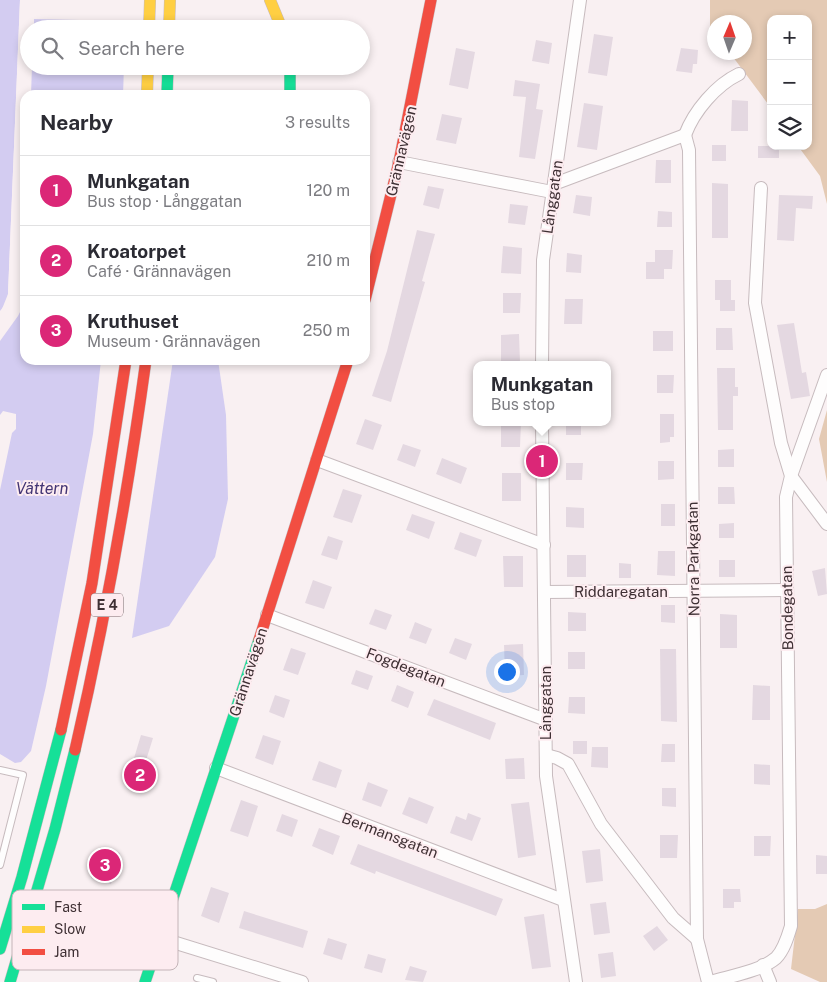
<!DOCTYPE html>
<meta charset="utf-8">
<style>
:root{--surface:#fff;--page:#f7f7f7;--text:#2b2b33;--muted:#7c7c81;--line:#e1e1e2;--accent:#db2777}
body{margin:0;font-family:"Public Sans",sans-serif;background:var(--page);color:var(--text)}
.controls{position:absolute;right:15px;top:15px;display:grid;overflow:hidden;border-radius:10px;box-shadow:0 2px 8px #0003}
.controls button{width:45px;height:45px;display:grid;place-items:center;padding:0;border:0;border-bottom:1px solid var(--line);background:var(--surface);color:var(--text);font:25px sans-serif}
.compass{position:absolute;left:707px;top:15px;width:45px;height:45px;border-radius:50%;background:var(--surface);box-shadow:0 2px 8px #0003;rotate:2deg}
.you{position:absolute;left:506px;top:671px;width:18px;height:18px;margin:-12px;border:4px solid #fff;border-radius:50%;background:#1a73e8;box-shadow:0 0 0 8px #1a73e833}
.badge{display:grid;place-items:center;width:32px;height:32px;border-radius:50%;background:var(--accent);color:#fff;font-size:16px;font-weight:700}
.pin{position:absolute;translate:-50% -50%;border:2px solid #fff;box-shadow:0 1px 5px #0006}
.popup{position:absolute;left:473px;top:361px;width:138px;height:65px;box-sizing:border-box;display:grid;place-content:center;border-radius:10px;background:var(--surface);filter:drop-shadow(0 1px 4px #0005);font-size:16px;white-space:nowrap;color:var(--muted)}
.popup b{font-size:19px;color:var(--text)}
.popup::after{content:'';position:absolute;left:50%;top:100%;margin-left:-10px;border:10px solid transparent;border-top-color:var(--surface)}
.list{margin:0;padding:0;list-style:none}
h2{display:flex;justify-content:space-between;align-items:center;height:65px;margin:0;padding:0 20px;font-size:21px}
h2 small{font-size:16px;font-weight:400;color:var(--muted)}
.list li{display:grid;grid-template-columns:32px 1fr auto;gap:15px;align-items:center;box-sizing:border-box;height:70px;padding:0 20px;border-top:1px solid var(--line)}
.list b{display:block;font-size:19px;white-space:nowrap}
.list p{margin:0;font-size:16px;white-space:nowrap;color:var(--muted)}
.list em{font-size:16px;font-style:normal;color:var(--muted)}
.icon{flex:none;width:28px;height:28px;fill:none;stroke:currentColor;stroke-width:2;stroke-linecap:round;stroke-linejoin:round}
.map{position:relative;flex:none;width:827px;height:982px;overflow:hidden}
.search{position:absolute;background:var(--surface);box-shadow:0 2px 8px #0003;left:20px;top:20px;width:350px;height:55px;display:flex;align-items:center;gap:12px;box-sizing:border-box;padding:0 18px;border-radius:28px;color:var(--muted);font-size:19px}
.panel{position:absolute;background:var(--surface);box-shadow:0 2px 8px #0003;left:20px;top:90px;width:350px;height:275px;border-radius:15px}
.map>svg:first-child{display:block}
.forest{fill:#e4cab4}
.water{fill:#d3ccf1}
.pier{fill:#f9f0f2}
.building{fill:#e4d8e1}
.lines{fill:none;stroke-linecap:round;stroke-linejoin:round}
.lane-casing{stroke:#c7bbbe;stroke-width:8}
.street-casing{stroke:#c7bbbe;stroke-width:14}
.fast-casing{stroke:#c7bbbe;stroke-width:12}
.slow-casing{stroke:#c7bbbe;stroke-width:12}
.jam-casing{stroke:#c7bbbe;stroke-width:12}
.lane{stroke:#fefdfd;stroke-width:6}
.street{stroke:#fefdfd;stroke-width:12}
.fast{stroke:#16e098;stroke-width:11}
.slow{stroke:#ffcf43;stroke-width:11}
.jam{stroke:#f24e42;stroke-width:11}
.labels{text-anchor:middle;dominant-baseline:central;stroke-width:4;stroke-linejoin:round;paint-order:stroke}
.shield{fill:#fdecf0;stroke:#78686c;stroke-width:1}
.shield-label{font-size:14px;font-weight:bold;fill:#3f3034}
.street-label{font-size:15px;fill:#3f3034;stroke:#fdecf0}
.water-label{font-size:16px;font-style:italic;fill:#433574;stroke:#fdecf0}
.key{fill:#fdecf0;stroke:#c4b4b8;stroke-width:1}
.key-label{font-size:14px;fill:#3f3034}
</style>
<div class="map">
<svg width="827" height="982" viewBox="0 0 827 982">
<rect width="100%" height="100%" fill="#f9f0f2"/>
<!-- forest -->
<g class="forest">
<polygon points="710,0 827,0 827,204 820,176 798,146 808,146 808,19 771,19 771,108 730,53 744,52 744,22 714,22 714,31 710,26"/>
<polygon points="827,410 827,482 819,439"/>
<polygon points="827,904 827,982 820,982 791,969 798,909 815,909"/>
</g>
<!-- water -->
<g class="water">
<polygon points="0,0 20,0 8,294 7,302 0,311"/>
<polygon points="34,19 126,21 126,29 34,29"/>
<polygon points="32,66 124,66 123,95 31,95"/>
<polygon points="25,302 25,360 101,360 93,434 46,686 31,751 21,762 15,763 0,754 0,490 12,433 16,429 16,414 3,411 0,415 0,341 18,316"/>
<polygon points="173,360 218,360 226,415 228,499 215,557 169,626 132,638"/>
</g>
<!-- pier -->
<polygon class="pier" points="20,0 22,0 11,294 9,303 0,314 8,294"/>
<!-- building -->
<g class="building">
<polygon points="594,34 613,37 607,76 588,73"/>
<polygon points="536,40 552,43 549,64 532,61"/>
<polygon points="456,48 475,52 468,89 449,85"/>
<polygon points="681,48 698,50 697,64 693,64 692,73 676,71"/>
<polygon points="515,80 540,84 536,109 543,110 535,159 519,157 526,97 513,96"/>
<polygon points="732,100 748,101 748,131 731,131"/>
<polygon points="584,103 603,106 597,150 577,147"/>
<polygon points="442,114 462,118 456,144 436,140"/>
<rect x="712" y="145" width="14" height="16"/>
<rect x="758" y="146" width="21" height="12"/>
<polygon points="656,160 671,160 671,183 655,183"/>
<polygon points="712,183 728,184 728,238 712,238"/>
<polygon points="428,186 444,189 439,209 423,205"/>
<polygon points="576,195 592,197 590,216 573,213"/>
<polygon points="779,195 813,196 812,209 796,208 794,241 777,240"/>
<polygon points="510,204 528,206 525,225 508,223"/>
<polygon points="658,211 672,212 672,227 657,227"/>
<polygon points="417,230 435,234 422,281 425,282 391,402 372,396 387,351"/>
<polygon points="503,246 522,248 521,274 501,273"/>
<polygon points="655,250 673,250 672,269 664,269 664,279 646,279 646,262 655,262"/>
<polygon points="567,253 582,255 581,273 566,272"/>
<polygon points="715,280 731,280 731,300 735,300 735,311 720,311 720,300 715,300"/>
<polygon points="503,293 521,293 520,313 503,313"/>
<polygon points="565,299 583,299 582,324 564,324"/>
<polygon points="794,323 802,373 806,372 810,396 791,399 777,325"/>
<polygon points="716,328 732,328 733,350 716,350"/>
<rect x="653" y="331" width="20" height="20"/>
<polygon points="519,334 520,362 501,362 501,335"/>
<polygon points="717,368 735,368 735,387 738,387 738,396 733,396 733,430 718,430"/>
<polygon points="657,375 674,375 673,393 657,393"/>
<polygon points="660,414 674,414 674,437 670,437 670,442 660,443"/>
<polygon points="365,419 382,425 373,450 356,444"/>
<polygon points="501,422 521,422 520,447 501,447"/>
<rect x="566" y="422" width="15" height="13"/>
<polygon points="403,444 421,450 415,467 397,460"/>
<polygon points="734,449 734,467 718,467 718,450"/>
<polygon points="442,458 467,468 461,484 436,474"/>
<polygon points="658,461 674,461 674,479 658,480"/>
<polygon points="566,463 583,463 582,480 566,480"/>
<rect x="502" y="473" width="19" height="28"/>
<polygon points="718,487 734,487 735,504 718,504"/>
<polygon points="343,489 362,495 352,523 333,517"/>
<rect x="661" y="504" width="14" height="22"/>
<polygon points="566,507 584,508 584,528 566,527"/>
<polygon points="412,514 435,522 429,539 406,530"/>
<polygon points="734,523 734,538 719,538 719,524"/>
<polygon points="460,532 482,540 476,557 454,549"/>
<polygon points="328,536 343,541 337,560 321,555"/>
<polygon points="658,551 675,551 675,576 657,575"/>
<rect x="567" y="555" width="19" height="22"/>
<polygon points="503,556 523,556 523,587 504,587"/>
<rect x="719" y="560" width="16" height="17"/>
<polygon points="619,563 631,564 631,578 619,578"/>
<polygon points="825,568 827,594 818,596 812,571"/>
<polygon points="313,580 332,587 324,609 305,603"/>
<polygon points="661,605 675,605 675,623 661,622"/>
<polygon points="375,609 392,615 386,630 369,624"/>
<polygon points="568,612 586,613 586,631 568,631"/>
<polygon points="720,614 737,615 737,648 720,648"/>
<polygon points="415,622 432,629 426,644 409,638"/>
<polygon points="455,638 472,644 466,660 449,653"/>
<polygon points="523,644 524,675 505,676 504,645"/>
<polygon points="291,648 306,653 298,675 283,670"/>
<polygon points="660,649 676,649 677,722 661,721"/>
<rect x="568" y="652" width="17" height="17"/>
<polygon points="356,670 373,676 368,690 351,684"/>
<polygon points="397,685 414,692 408,708 391,701"/>
<polygon points="753,685 770,686 770,720 752,720"/>
<polygon points="275,695 290,700 284,718 269,712"/>
<polygon points="569,697 585,697 585,714 568,713"/>
<polygon points="434,699 496,723 490,740 427,715"/>
<polygon points="141,735 153,738 143,770 152,773 148,784 128,778"/>
<polygon points="263,735 281,741 273,765 255,758"/>
<rect x="573" y="741" width="14" height="13"/>
<polygon points="662,744 675,744 675,762 661,762"/>
<polygon points="592,747 608,747 608,768 591,767"/>
<polygon points="524,758 525,779 506,779 505,759"/>
<polygon points="319,761 342,770 336,788 312,780"/>
<polygon points="754,764 770,765 770,785 754,784"/>
<polygon points="368,782 388,790 381,807 362,800"/>
<polygon points="662,788 676,788 676,807 662,806"/>
<polygon points="409,797 434,807 427,824 402,814"/>
<polygon points="241,800 258,806 248,837 230,831"/>
<polygon points="529,802 536,855 518,858 511,804"/>
<polygon points="468,813 481,818 472,841 450,833 456,816 466,820"/>
<polygon points="282,814 298,820 292,837 276,831"/>
<polygon points="319,828 340,836 333,855 312,846"/>
<polygon points="660,835 678,835 677,858 660,858"/>
<polygon points="754,836 771,836 770,856 754,856"/>
<polygon points="358,844 503,899 496,916 376,871 375,874 350,864"/>
<polygon points="100,847 120,853 111,884 91,878"/>
<polygon points="600,849 603,881 586,883 582,851"/>
<polygon points="816,855 827,856 827,874 816,874"/>
<polygon points="211,887 229,893 219,923 201,916"/>
<polygon points="723,889 740,889 741,902 734,902 734,908 723,908"/>
<polygon points="606,902 610,933 594,935 590,904"/>
<polygon points="244,911 308,931 303,948 239,928"/>
<polygon points="544,914 551,967 532,969 524,917"/>
<polygon points="657,926 668,940 654,951 643,936"/>
<polygon points="328,938 347,944 342,960 323,954"/>
<polygon points="613,952 616,976 601,978 598,954"/>
<polygon points="368,954 386,959 382,973 364,968"/>
<polygon points="410,966 427,971 423,982 405,980"/>
</g>
<g class="lines">
<defs>
<g id="lane">
<polyline points="0,770 23,775 0,865"/>
<polyline points="197,978 213,982"/>
</g>
<g id="street">
<polyline points="685,135 689,150 697,939 708,982"/>
<path d="M685,135C694,111 716,85 739,74"/>
<polyline points="399,162 552,192"/>
<polyline points="554,184 685,135"/>
<polyline points="542,365 543,260 580,0"/>
<polyline points="542,422 546,776 576,982"/>
<polyline points="317,460 544,545"/>
<polyline points="791,476 827,375"/>
<polyline points="791,476 827,524"/>
<polyline points="544,592 787,590"/>
<polyline points="267,615 546,720"/>
<polyline points="546,755 557,758 568,764 601,824 673,918 697,939"/>
<polyline points="216,768 563,900"/>
<polyline points="160,938 302,982"/>
<polyline points="763,965 770,982"/>
<path d="M710,982C730,976 759,972 776,958C784,950 788,936 791,926L786,497L791,476L781,443L755,303L761,188"/>
</g>
<g id="fast">
<polyline points="290,66 290,95"/>
<polyline points="167,95 168,66"/>
<polyline points="0,949 22,877 61,730"/>
<polyline points="10,982 55,829 75,750"/>
<polyline points="145,982 259,640"/>
</g>
<g id="slow">
<polyline points="270,0 282,29"/>
<polyline points="149,29 150,0"/>
<polyline points="169,29 170,0"/>
<polyline points="147,95 148,66"/>
</g>
<g id="jam">
<polyline points="365,300 399,162 431,0"/>
<polyline points="259,640 348,360"/>
<polyline points="61,730 92,583 126,360"/>
<path d="M75,750C105,621 128,491 146,360"/>
</g>
</defs>
<!-- lane casing -->
<use href="#lane" class="lane-casing"/>
<!-- street casing -->
<use href="#street" class="street-casing"/>
<!-- fast casing -->
<use href="#fast" class="fast-casing"/>
<!-- slow casing -->
<use href="#slow" class="slow-casing"/>
<!-- jam casing -->
<use href="#jam" class="jam-casing"/>
<!-- lane -->
<use href="#lane" class="lane"/>
<!-- street -->
<use href="#street" class="street"/>
<!-- fast -->
<use href="#fast" class="fast"/>
<!-- slow -->
<use href="#slow" class="slow"/>
<!-- jam -->
<use href="#jam" class="jam"/>
</g>
<g class="labels">
<!-- shield labels -->
<rect class="shield" x="91" y="593.5" width="32" height="23" rx="4"/>
<g class="shield-label">
<text x="107" y="605">E 4</text>
</g>
<!-- street labels -->
<g class="street-label">
<text transform="translate(401 151) rotate(-77)">Grännavägen</text>
<text transform="translate(552 197) rotate(-82)">Långgatan</text>
<text transform="translate(693 559) rotate(-91)">Norra Parkgatan</text>
<text x="621" y="591">Riddaregatan</text>
<text transform="translate(787 608) rotate(-91)">Bondegatan</text>
<text transform="translate(406 667) rotate(21)">Fogdegatan</text>
<text transform="translate(248 672) rotate(-72)">Grännavägen</text>
<text transform="translate(545 703) rotate(-90)">Långgatan</text>
<text transform="translate(390 835) rotate(21)">Bermansgatan</text>
</g>
<!-- water labels -->
<g class="water-label">
<text x="42" y="488">Vättern</text>
</g>
</g>
<!-- legend -->
<rect x="12" y="890" width="166" height="80" rx="8" class="key"/>
<rect x="22" y="904" width="23" height="6" fill="#16e098"/>
<rect x="22" y="926" width="23" height="7" fill="#ffcf43"/>
<rect x="22" y="949" width="23" height="6" fill="#f24e42"/>
<g class="key-label">
<text x="54" y="912">Fast</text>
<text x="54" y="934">Slow</text>
<text x="54" y="957">Jam</text>
</g>
</svg>
<div class="controls">
<button>+</button>
<button>−</button>
<button><svg class="icon" aria-label="layers" viewBox="0 0 24 24"><path d="M12 4l9 5-9 5-9-5zM3 14l9 5 9-5"/></svg></button>
</div>
<svg class="compass" viewBox="-18 -18 36 36"><path d="M0-13l5 13h-10z" fill="#e53935"/><path d="M0 13l5-13h-10z" fill="#7c7c81"/></svg>
<div class="you"></div>
<div class="pin badge" style="left:542px;top:461px">1</div>
<div class="popup"><b>Munkgatan</b>Bus stop</div>
<div class="pin badge" style="left:140px;top:775px">2</div>
<div class="pin badge" style="left:105px;top:865px">3</div>
<div class="search"><svg class="icon" aria-label="search" viewBox="0 0 24 24"><circle cx="10" cy="10" r="6"/><path d="M15 15l6 6"/></svg>Search here</div>
<section class="panel">
<h2>Nearby<small>3 results</small></h2>
<ul class="list">
<li><span class="badge">1</span><div><b>Munkgatan</b><p>Bus stop · Långgatan</p></div><em>120 m</em></li>
<li><span class="badge">2</span><div><b>Kroatorpet</b><p>Café · Grännavägen</p></div><em>210 m</em></li>
<li><span class="badge">3</span><div><b>Kruthuset</b><p>Museum · Grännavägen</p></div><em>250 m</em></li>
</ul>
</section>
</div>
